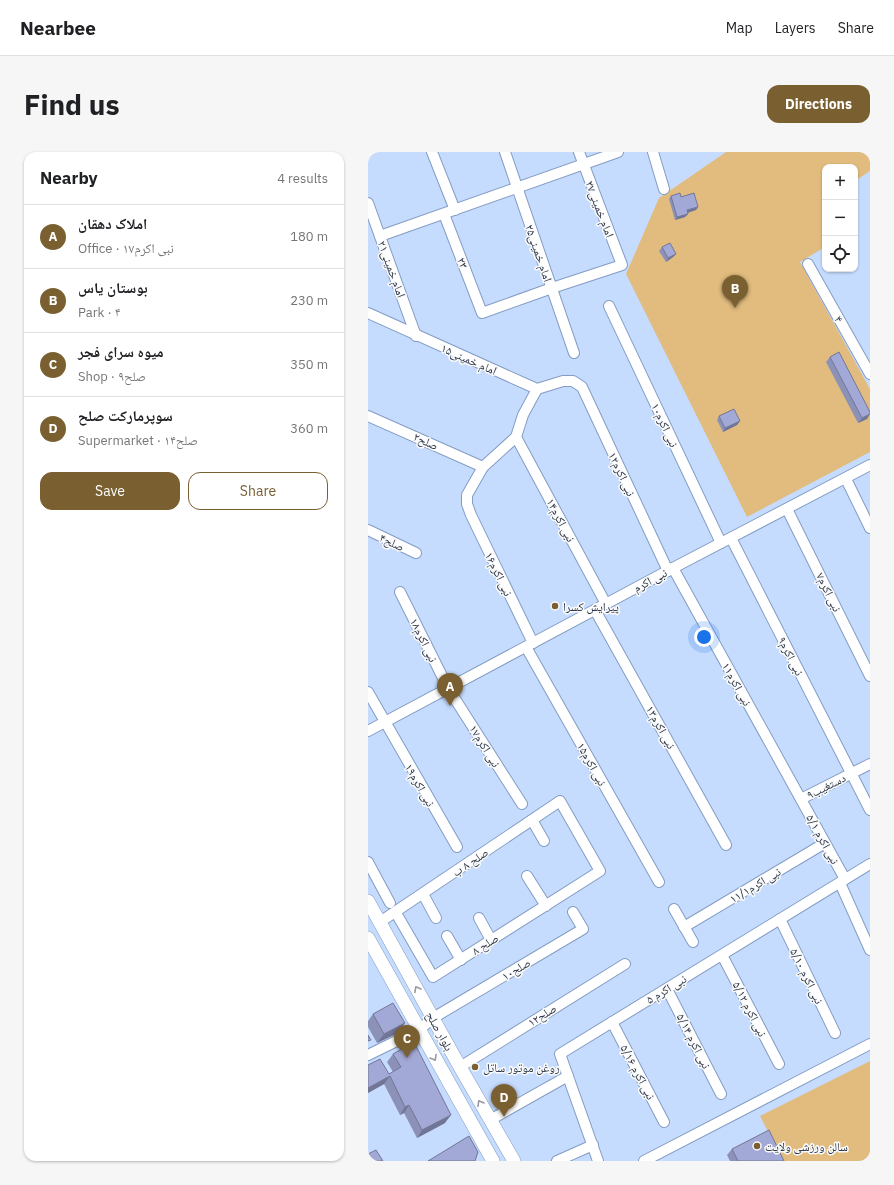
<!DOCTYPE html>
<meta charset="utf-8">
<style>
:root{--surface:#fff;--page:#f6f6f6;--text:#202124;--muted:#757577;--line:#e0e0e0;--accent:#7a5f31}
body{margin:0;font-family:"IBM Plex Sans","Noto Naskh Arabic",sans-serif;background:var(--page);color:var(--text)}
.controls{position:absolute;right:12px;top:12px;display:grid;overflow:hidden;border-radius:8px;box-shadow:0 1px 3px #0004}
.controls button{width:36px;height:36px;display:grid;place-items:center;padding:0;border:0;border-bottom:1px solid var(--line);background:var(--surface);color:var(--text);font:20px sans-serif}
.you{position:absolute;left:336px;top:485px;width:14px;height:14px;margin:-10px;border:3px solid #fff;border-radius:50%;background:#1a73e8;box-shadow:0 0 0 6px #1a73e833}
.badge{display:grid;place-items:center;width:26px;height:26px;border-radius:50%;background:var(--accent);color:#fff;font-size:13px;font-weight:700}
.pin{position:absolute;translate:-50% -33px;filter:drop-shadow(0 1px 2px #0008)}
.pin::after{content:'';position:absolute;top:21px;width:14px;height:12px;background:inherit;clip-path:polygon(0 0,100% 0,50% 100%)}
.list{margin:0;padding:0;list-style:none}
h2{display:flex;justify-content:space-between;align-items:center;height:52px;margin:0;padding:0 16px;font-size:17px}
h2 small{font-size:13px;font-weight:400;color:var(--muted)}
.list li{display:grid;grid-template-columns:26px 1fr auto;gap:12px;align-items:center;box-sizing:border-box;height:64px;padding:0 16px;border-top:1px solid var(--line)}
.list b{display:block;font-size:15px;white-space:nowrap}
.list p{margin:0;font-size:13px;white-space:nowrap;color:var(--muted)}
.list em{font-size:13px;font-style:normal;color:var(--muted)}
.actions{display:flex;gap:8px;padding:12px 16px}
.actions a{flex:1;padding:9px 0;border:1px solid var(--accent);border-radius:12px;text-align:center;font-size:14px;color:var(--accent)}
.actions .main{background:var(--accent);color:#fff}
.icon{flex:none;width:22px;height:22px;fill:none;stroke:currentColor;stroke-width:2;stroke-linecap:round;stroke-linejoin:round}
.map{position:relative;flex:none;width:502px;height:1009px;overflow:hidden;border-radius:12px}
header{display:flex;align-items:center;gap:24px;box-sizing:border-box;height:56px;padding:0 20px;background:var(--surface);border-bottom:1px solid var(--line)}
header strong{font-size:19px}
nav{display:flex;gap:22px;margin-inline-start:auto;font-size:14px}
.intro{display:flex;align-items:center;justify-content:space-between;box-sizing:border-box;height:96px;padding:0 24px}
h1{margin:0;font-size:28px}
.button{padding:10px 18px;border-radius:12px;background:var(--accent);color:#fff;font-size:14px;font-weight:700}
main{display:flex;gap:24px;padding:0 24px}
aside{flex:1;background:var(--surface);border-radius:12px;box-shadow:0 1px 3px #0004}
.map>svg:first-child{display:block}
.green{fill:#e1bc7e}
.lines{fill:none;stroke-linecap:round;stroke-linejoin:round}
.minor-casing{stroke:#839cc4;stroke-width:12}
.major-casing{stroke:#839cc4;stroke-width:14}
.minor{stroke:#fff;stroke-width:10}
.major{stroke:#fff;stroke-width:13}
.wall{fill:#8c91b8}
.shaded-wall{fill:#727696}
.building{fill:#a3a9d6;stroke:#727696}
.oneway{stroke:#969ba4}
.poi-dot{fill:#7a5f31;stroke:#fbfbfb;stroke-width:1.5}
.labels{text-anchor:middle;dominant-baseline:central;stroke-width:3;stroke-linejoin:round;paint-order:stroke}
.street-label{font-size:12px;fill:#2d3748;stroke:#fbfbfb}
.poi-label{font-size:12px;fill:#2d3748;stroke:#fbfbfb;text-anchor:start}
</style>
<header>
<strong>Nearbee</strong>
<nav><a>Map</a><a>Layers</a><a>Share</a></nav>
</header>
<div class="intro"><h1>Find us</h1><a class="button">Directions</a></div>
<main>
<aside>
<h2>Nearby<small>4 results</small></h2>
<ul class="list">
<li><span class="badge">A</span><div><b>املاک دهقان</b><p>Office · نبی اکرم۱۷</p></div><em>180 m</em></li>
<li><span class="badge">B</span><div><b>بوستان یاس</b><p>Park · ۴</p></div><em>230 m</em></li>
<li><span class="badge">C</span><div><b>میوه سرای فجر</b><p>Shop · صلح۹</p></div><em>350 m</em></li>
<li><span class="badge">D</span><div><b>سوپرمارکت صلح</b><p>Supermarket · صلح۱۴</p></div><em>360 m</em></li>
</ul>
<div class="actions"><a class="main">Save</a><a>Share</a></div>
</aside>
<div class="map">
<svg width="502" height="1009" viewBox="0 0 502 1009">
<rect width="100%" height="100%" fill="#c6dcfe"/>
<!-- green -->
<g class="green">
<polygon points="358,0 502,0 502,19 487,29 487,15 457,15 457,95 432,110 502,237 502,300 379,365 258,122 291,46"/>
<polygon points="502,909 502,1009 415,1009 392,964"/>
</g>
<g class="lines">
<defs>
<g id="minor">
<polyline points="64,0 87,58"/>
<polyline points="137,0 206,201"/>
<polyline points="285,0 296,37"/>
<polyline points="0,51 48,184"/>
<polyline points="76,62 114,161 184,136 254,113 211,0"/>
<polyline points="12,84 250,0"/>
<polyline points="440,112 502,222"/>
<polyline points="241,154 353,391"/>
<polyline points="0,161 169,237 195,229 205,229 214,235 300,419"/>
<polyline points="0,264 115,315"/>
<polyline points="148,285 238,452"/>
<polyline points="478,327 502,376"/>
<polyline points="419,357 502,524"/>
<polyline points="0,378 48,401"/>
<polyline points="363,386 502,658"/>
<polyline points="305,416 477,727"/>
<polyline points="32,440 80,536 154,652"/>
<polyline points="227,458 358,693"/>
<polyline points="165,491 103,363 99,352 99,343 115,315 148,285 155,263 169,237"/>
<polyline points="158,495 291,730"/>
<polyline points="0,540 89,695"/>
<polyline points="0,579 305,416 502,313"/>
<polyline points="433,647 502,612"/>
<polyline points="164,668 176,689"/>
<polyline points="0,710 22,751"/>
<polyline points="159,724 178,754"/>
<polyline points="472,731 502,798"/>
<polyline points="55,742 68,766"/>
<polyline points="306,757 325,790"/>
<polyline points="111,766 123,788"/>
<polyline points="412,767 467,881"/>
<polyline points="12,770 192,649 232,719 65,825 28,761"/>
<polyline points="316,775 457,691"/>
<polyline points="79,784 93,808"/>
<polyline points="354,803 411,912"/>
<polyline points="299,837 353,942"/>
<polyline points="244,870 296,970"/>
<polyline points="0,903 51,878 65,866 215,777 205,760"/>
<polyline points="92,915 257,812"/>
<polyline points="122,968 200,924"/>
<polyline points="189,1009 225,993"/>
<polyline points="230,1009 192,902 502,712"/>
<polyline points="276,1009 502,892"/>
</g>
<g id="major">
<polyline points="0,749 92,915 146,1009"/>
<polyline points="0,786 125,1009"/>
</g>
</defs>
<!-- minor casing -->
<use href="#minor" class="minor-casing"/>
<!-- major casing -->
<use href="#major" class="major-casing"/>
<!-- minor -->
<use href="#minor" class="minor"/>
<!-- major -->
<use href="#major" class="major"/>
</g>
<!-- wall -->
<g class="wall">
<polygon points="303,44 313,45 330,55 328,58 319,61 320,62 317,65 307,68 301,47"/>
<polygon points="294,95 308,102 305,105 298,110 291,99"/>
<polygon points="462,205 499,267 490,271 458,210"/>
<polygon points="351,264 372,269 369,273 355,280 349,268"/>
<polygon points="5,862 30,881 9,891 0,875 0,869"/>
<polygon points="25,902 77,971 49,986 36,961 32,963 16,932 0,941 0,913 21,922 25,920 19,910"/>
<polygon points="364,997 416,1009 362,1009 359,1003"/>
</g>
<!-- shaded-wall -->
<g class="shaded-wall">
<polygon points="330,55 328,58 316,62 319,58"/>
<polygon points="320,62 317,65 307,68 309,65"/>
<polygon points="308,102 305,105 298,110 300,106"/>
<polygon points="502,262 499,267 490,271 494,266"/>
<polygon points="372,269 369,273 355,280 357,276"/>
<polygon points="37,871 30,881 9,891 16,882"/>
<polygon points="22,924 16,932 0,941 0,936"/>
<polygon points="41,953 36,961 32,963 37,955"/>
<polygon points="83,963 77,971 49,986 54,978"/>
</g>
<!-- building -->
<g class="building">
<polygon points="312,41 313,45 326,41 330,55 319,58 320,62 309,65 303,44"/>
<polygon points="302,91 308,102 300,106 294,95"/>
<polygon points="471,200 502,260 502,262 494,266 462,205"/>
<polygon points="366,257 372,269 357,276 351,264"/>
<polygon points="25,851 37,871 16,882 5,862"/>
<polygon points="0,883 3,888 0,889"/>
<polygon points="46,890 83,963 54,978 41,953 37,955 22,924 0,936 0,913 12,907 21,922 33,915 25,902"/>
<polygon points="401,978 416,1009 370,1009 364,997"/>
<polygon points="101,984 110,1000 107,1009 60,1009"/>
<polygon points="8,998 15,1009 0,1009 0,1002"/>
</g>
<!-- one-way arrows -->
<defs><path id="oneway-chevron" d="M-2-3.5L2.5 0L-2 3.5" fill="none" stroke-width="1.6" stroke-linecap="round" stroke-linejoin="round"/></defs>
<g class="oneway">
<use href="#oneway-chevron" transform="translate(49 837) rotate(-119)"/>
<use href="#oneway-chevron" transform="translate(66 906) rotate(60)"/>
<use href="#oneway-chevron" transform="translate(112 951) rotate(-120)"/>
</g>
<!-- markers -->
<g class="poi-dot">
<circle cx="187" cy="454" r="4"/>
<circle cx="107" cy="915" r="4"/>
<circle cx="389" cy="994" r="4"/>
</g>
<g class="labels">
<!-- street labels -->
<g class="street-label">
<text transform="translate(232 57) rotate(69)">امام خمینی۲۷</text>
<text transform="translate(171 101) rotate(71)">امام خمینی۲۵</text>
<text transform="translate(95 111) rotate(69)">۲۳</text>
<text transform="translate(24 117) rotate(70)">امام خمینی۲۱</text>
<text transform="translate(471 167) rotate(61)">۴</text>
<text transform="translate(101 207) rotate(24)">۱۵امام خمینی</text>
<text transform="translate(297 273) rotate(65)">نبی اکرم۱۰</text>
<text transform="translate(58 289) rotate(24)">صلح۲</text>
<text transform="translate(254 322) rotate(65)">نبی اکرم۱۲</text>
<text transform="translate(193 368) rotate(62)">نبی اکرم۱۴</text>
<text transform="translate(24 390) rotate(26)">صلح۴</text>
<text transform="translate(131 422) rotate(64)">نبی اکرم۱۶</text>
<text transform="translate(282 428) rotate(-28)">نبی اکرم</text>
<text transform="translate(461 440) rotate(64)">نبی اکرم۷</text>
<text transform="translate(56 488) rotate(64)">نبی اکرم۱۸</text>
<text transform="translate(423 504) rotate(63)">نبی اکرم۹</text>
<text transform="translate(369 532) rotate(61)">نبی اکرم۱۱</text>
<text transform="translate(293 575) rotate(61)">نبی اکرم۱۳</text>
<text transform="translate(117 594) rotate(58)">نبی اکرم۱۷</text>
<text transform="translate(224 612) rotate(61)">نبی اکرم۱۵</text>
<text transform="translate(52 633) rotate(60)">نبی اکرم۱۹</text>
<text transform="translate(458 634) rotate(-27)">دستغیب۹</text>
<text transform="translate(455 687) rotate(61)">نبی اکرم ۵/۱</text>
<text transform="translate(102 710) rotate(-34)">صلح ۸ ب</text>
<text transform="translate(387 733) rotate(-31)">نبی اکرم۱۱/۱</text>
<text transform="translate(117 792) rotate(-32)">۸ صلح</text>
<text transform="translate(148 817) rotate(-31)">صلح۱۰</text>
<text transform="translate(439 824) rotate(64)">نبی اکرم ۵/۱۰</text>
<text transform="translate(298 837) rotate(-31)">نبی اکرم ۵</text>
<text transform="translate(382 857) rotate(63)">نبی اکرم ۵/۱۲</text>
<text transform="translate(174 863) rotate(-32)">صلح۱۲</text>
<text transform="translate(72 879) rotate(61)">بلوار صلح</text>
<text transform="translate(326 889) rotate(63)">نبی اکرم ۵/۱۴</text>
<text transform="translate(270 920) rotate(62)">نبی اکرم ۵/۱۶</text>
</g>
<!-- poi labels -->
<g class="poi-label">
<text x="195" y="454">پیرایش کسرا</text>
<text x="115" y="915">روغن موتور ساتل</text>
<text x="397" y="994">سالن ورزشی ولایت</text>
</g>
</g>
</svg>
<div class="controls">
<button>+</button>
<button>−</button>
<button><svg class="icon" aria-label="locate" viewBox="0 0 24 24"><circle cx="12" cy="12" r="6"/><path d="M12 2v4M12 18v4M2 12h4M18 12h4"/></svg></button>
</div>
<div class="you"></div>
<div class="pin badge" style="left:82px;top:554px">A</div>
<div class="pin badge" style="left:367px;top:156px">B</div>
<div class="pin badge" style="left:39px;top:906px">C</div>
<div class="pin badge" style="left:136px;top:965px">D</div>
</div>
</main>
